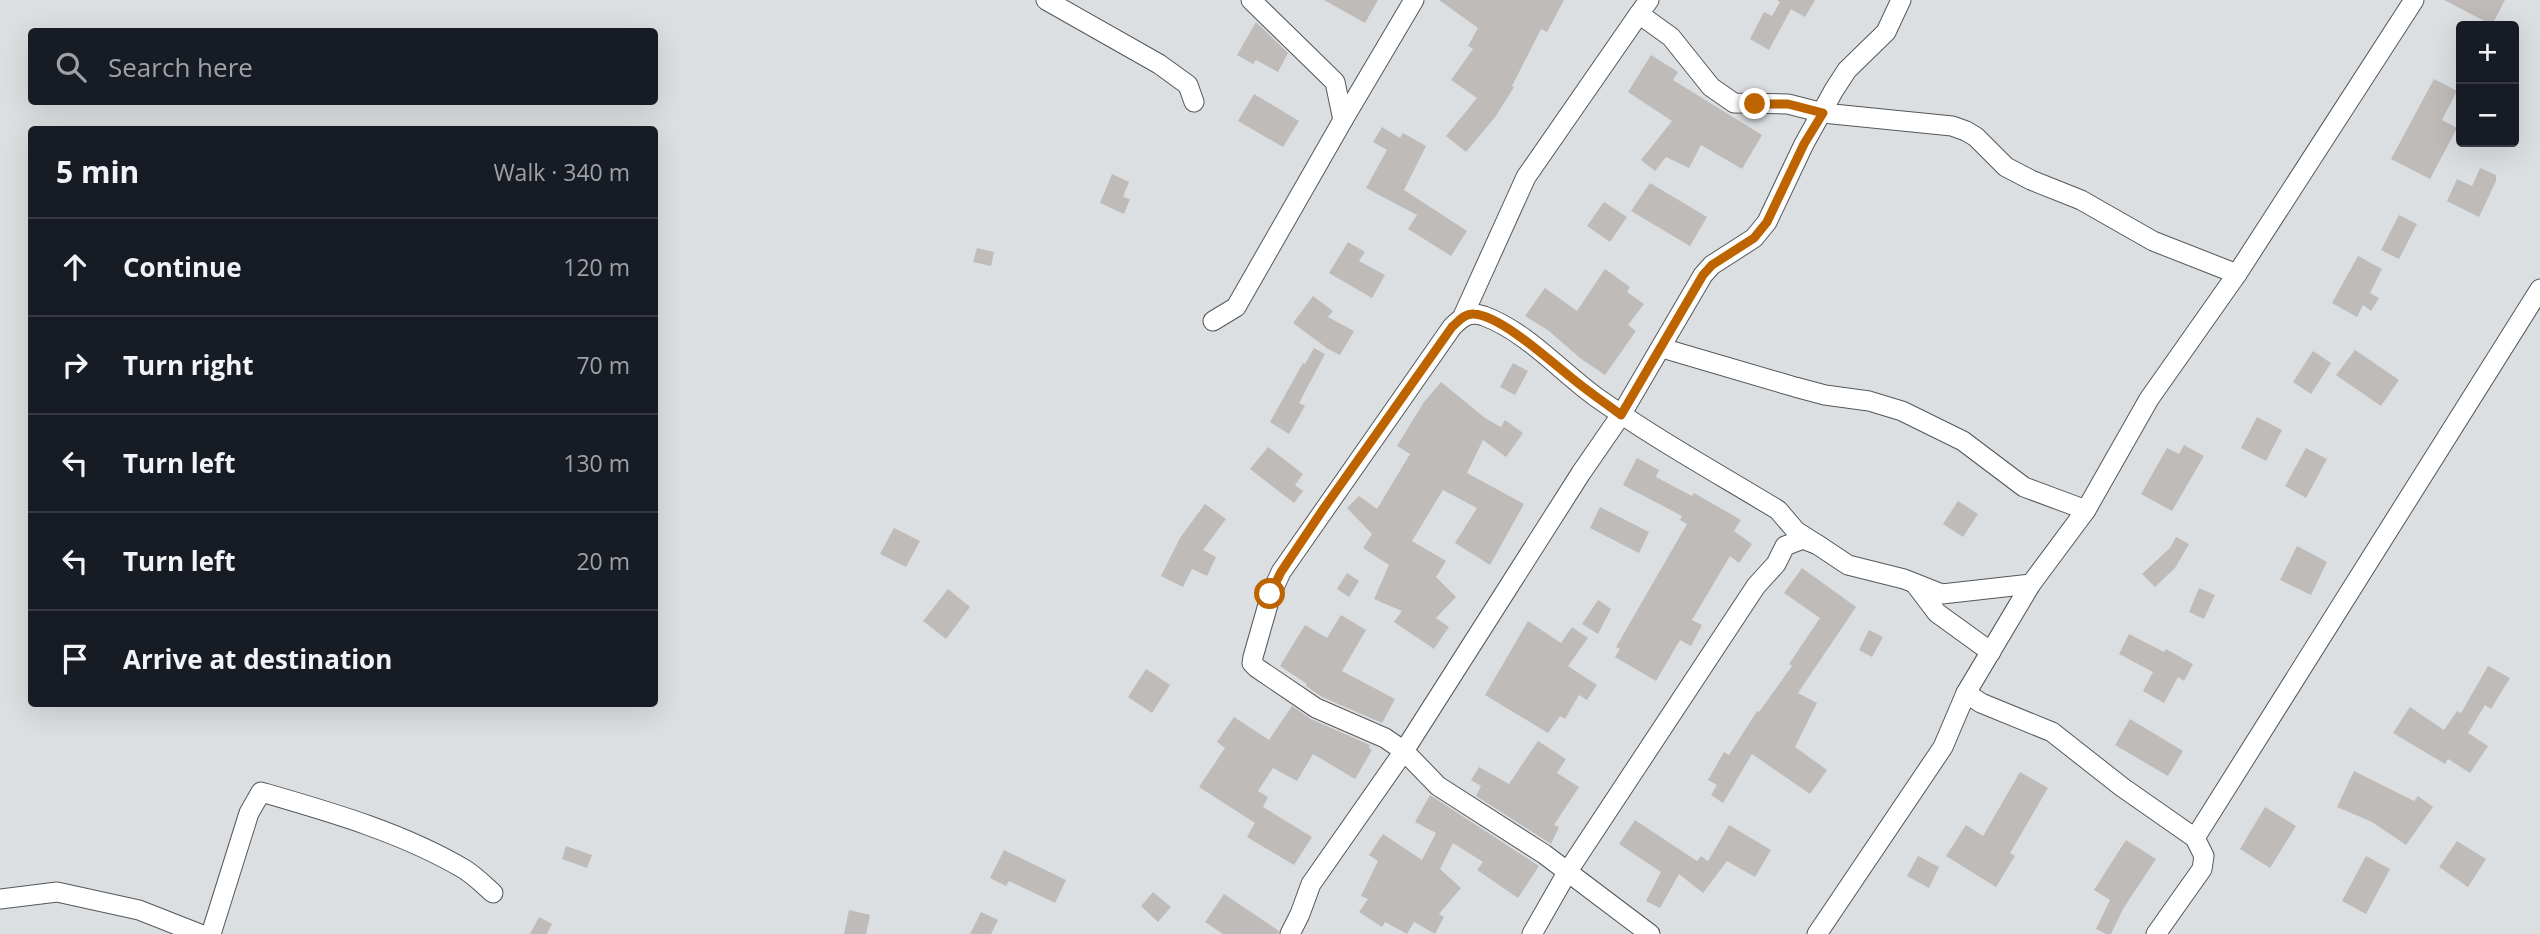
<!DOCTYPE html>
<meta charset="utf-8">
<style>
:root{--surface:#171b24;--page:#20242c;--text:#f1f3f6;--muted:#9ea1a6;--line:#363941}
body{margin:0;font-family:"Open Sans",sans-serif;background:var(--page);color:var(--text)}
.controls{position:absolute;right:21px;top:21px;display:grid;overflow:hidden;border-radius:7px;box-shadow:0 7px 28px #0002}
.controls button{width:63px;height:63px;display:grid;place-items:center;padding:0;border:0;border-bottom:2px solid var(--line);background:var(--surface);color:var(--text);font:35px sans-serif}
.stop{position:absolute;width:21px;height:21px;margin:-16px;border:5px solid #bd6400;border-radius:50%;background:#fff}
.stop.end{background:#bd6400;border-color:#fff;box-shadow:0 2px 7px #0008}
.list{margin:0;padding:0;list-style:none}
h2{display:flex;justify-content:space-between;align-items:center;height:91px;margin:0;padding:0 28px;font-size:30px}
h2 small{font-size:23px;font-weight:400;color:var(--muted)}
.list li{display:grid;grid-template-columns:46px 1fr auto;gap:21px;align-items:center;box-sizing:border-box;height:98px;padding:0 28px;border-top:2px solid var(--line)}
.list b{display:block;font-size:26px;white-space:nowrap}
.list em{font-size:23px;font-style:normal;color:var(--muted)}
.icon{flex:none;width:38px;height:38px;fill:none;stroke:currentColor;stroke-width:2;stroke-linecap:round;stroke-linejoin:round}
.map{position:relative;flex:none;width:2540px;height:934px;overflow:hidden}
.search{position:absolute;background:var(--surface);box-shadow:0 7px 28px #0002;left:28px;top:28px;width:630px;height:77px;display:flex;align-items:center;gap:18px;box-sizing:border-box;padding:0 24px;border-radius:7px;color:var(--muted);font-size:26px}
.panel{position:absolute;background:var(--surface);box-shadow:0 7px 28px #0002;left:28px;top:126px;width:630px;height:581px;border-radius:7px}
.map>svg:first-child{display:block}
.building{fill:#bfbbb9}
.lines{fill:none;stroke-linecap:round;stroke-linejoin:round}
.street-casing{stroke:#545759;stroke-width:21}
.street{stroke:#fff;stroke-width:19}
.route{stroke:#bd6400;stroke-width:9}
</style>
<div class="map">
<svg width="2540" height="934" viewBox="0 0 2540 934">
<rect width="100%" height="100%" fill="#dcdfe2"/>
<!-- building -->
<g class="building">
<polygon points="1324,0 1378,0 1365,23"/>
<polygon points="1439,0 1564,0 1547,32 1541,29 1512,86 1514,87 1496,116 1466,152 1446,136 1477,98 1451,80 1473,49 1468,46 1478,28"/>
<polygon points="1777,0 1815,0 1805,17 1791,9 1769,50 1750,39 1764,12 1772,16 1780,2"/>
<polygon points="2444,0 2505,0 2492,25"/>
<polygon points="1256,22 1288,53 1278,72 1256,60 1253,64 1237,55"/>
<polygon points="1651,55 1678,72 1673,80 1762,135 1742,169 1701,145 1689,168 1666,157 1655,171 1641,160 1672,121 1628,92"/>
<polygon points="2434,79 2457,91 2442,120 2457,128 2430,179 2391,159"/>
<polygon points="1254,94 1299,121 1283,147 1238,121"/>
<polygon points="1382,127 1400,138 1403,133 1426,146 1404,190 1467,231 1451,256 1408,229 1417,215 1366,188 1387,150 1373,142"/>
<polygon points="2480,168 2496,175 2496,181 2479,217 2447,201 2457,179 2472,186"/>
<polygon points="1112,174 1129,182 1123,197 1130,199 1124,214 1100,203"/>
<polygon points="1650,183 1707,217 1690,246 1631,211"/>
<polygon points="1604,202 1627,217 1610,242 1587,226"/>
<polygon points="2399,215 2417,224 2399,259 2381,250"/>
<polygon points="1348,242 1365,252 1359,261 1385,275 1372,298 1329,273"/>
<polygon points="977,248 994,252 991,266 973,262"/>
<polygon points="2358,256 2382,269 2370,293 2379,298 2371,311 2363,305 2357,317 2332,303"/>
<polygon points="1605,269 1630,287 1627,292 1644,304 1628,325 1636,331 1605,375 1580,358 1549,331 1525,316 1545,288 1577,311"/>
<polygon points="1313,296 1333,311 1328,317 1354,331 1340,355 1328,349 1293,323"/>
<polygon points="1314,348 1325,354 1299,403 1305,406 1289,434 1270,422 1303,363 1305,364"/>
<polygon points="2355,350 2399,380 2381,406 2336,375"/>
<polygon points="2313,351 2331,363 2311,394 2293,382"/>
<polygon points="1513,363 1528,371 1515,395 1500,387"/>
<polygon points="1441,382 1485,418 1501,427 1505,420 1523,433 1506,457 1483,440 1467,473 1524,504 1490,565 1455,543 1477,508 1443,490 1412,541 1446,561 1436,577 1456,597 1436,618 1449,627 1434,649 1394,622 1402,611 1374,599 1389,565 1363,548 1372,534 1347,508 1359,496 1377,509 1410,454 1397,446 1424,402"/>
<polygon points="2257,417 2282,430 2266,461 2241,448"/>
<polygon points="2184,445 2204,456 2172,511 2141,494 2167,448 2179,454"/>
<polygon points="1268,447 1303,474 1295,485 1303,491 1294,503 1250,469"/>
<polygon points="2306,448 2327,459 2306,498 2285,486"/>
<polygon points="1637,458 1659,470 1656,477 1692,496 1694,493 1741,520 1734,531 1752,544 1739,563 1730,556 1692,620 1702,625 1691,646 1680,640 1656,681 1615,657 1620,649 1616,647 1687,524 1680,520 1682,516 1623,485"/>
<polygon points="1958,501 1978,514 1963,537 1943,524"/>
<polygon points="1205,504 1226,519 1203,550 1216,557 1207,576 1192,569 1183,587 1161,576 1180,538"/>
<polygon points="1600,507 1649,532 1639,553 1590,528"/>
<polygon points="894,528 920,541 906,567 880,554"/>
<polygon points="2176,537 2189,544 2175,568 2155,587 2142,574 2170,548"/>
<polygon points="2297,546 2327,562 2311,595 2280,580"/>
<polygon points="1802,568 1856,607 1798,693 1817,703 1795,747 1827,770 1810,794 1752,754 1723,803 1711,795 1717,785 1708,780 1724,752 1729,755 1757,711 1759,712 1792,666 1789,664 1820,618 1784,593"/>
<polygon points="1347,573 1359,581 1349,597 1337,589"/>
<polygon points="2199,588 2215,595 2204,619 2189,612"/>
<polygon points="948,589 970,607 946,639 923,621"/>
<polygon points="1598,600 1611,609 1598,634 1582,624"/>
<polygon points="1341,615 1366,630 1342,671 1395,699 1382,723 1322,697 1306,686 1307,684 1280,666 1305,625 1327,638"/>
<polygon points="1528,621 1561,643 1572,627 1588,638 1568,666 1597,685 1587,700 1579,695 1565,719 1560,716 1548,733 1485,695"/>
<polygon points="1869,630 1883,637 1872,657 1859,650"/>
<polygon points="2129,634 2164,652 2166,649 2193,664 2184,681 2178,677 2164,703 2143,691 2153,672 2119,654"/>
<polygon points="2488,666 2510,678 2491,709 2485,705 2468,733 2488,746 2470,773 2448,759 2445,764 2393,733 2410,707 2444,730 2457,711 2461,713"/>
<polygon points="1146,669 1170,685 1152,713 1128,697"/>
<polygon points="1292,706 1311,719 1370,745 1369,748 1372,750 1355,779 1313,754 1297,781 1273,768 1258,791 1268,797 1263,807 1312,837 1294,865 1247,837 1255,823 1199,787 1225,748 1217,742 1234,717 1269,740"/>
<polygon points="2130,719 2183,751 2168,776 2115,745"/>
<polygon points="1538,741 1566,759 1557,773 1579,787 1554,825 1559,827 1551,844 1476,796 1481,786 1471,780 1479,767 1509,784"/>
<polygon points="2354,771 2414,801 2418,796 2433,807 2406,845 2372,822 2337,807"/>
<polygon points="2020,772 2048,788 2010,853 2015,856 1996,887 1946,856 1966,825 1983,836"/>
<polygon points="1430,795 1539,866 1518,898 1477,870 1483,862 1453,843 1440,869 1461,888 1439,914 1444,917 1435,934 1414,922 1407,934 1385,922 1382,927 1359,912 1368,899 1361,896 1378,861 1369,855 1383,834 1422,860 1436,833 1415,822"/>
<polygon points="2265,807 2296,826 2270,868 2240,849"/>
<polygon points="1635,820 1697,861 1701,856 1708,861 1729,825 1771,850 1755,877 1727,861 1703,893 1679,874 1660,908 1646,901 1661,872 1619,844"/>
<polygon points="2126,840 2156,859 2123,909 2111,934 2106,934 2096,929 2110,900 2094,890"/>
<polygon points="2457,841 2486,859 2468,887 2439,867"/>
<polygon points="566,846 592,855 587,868 562,859"/>
<polygon points="1004,850 1066,880 1055,903 1009,881 1006,886 990,878"/>
<polygon points="1918,856 1939,867 1929,888 1907,876"/>
<polygon points="2366,856 2390,869 2366,914 2342,901"/>
<polygon points="1153,892 1171,907 1158,922 1141,906"/>
<polygon points="1224,894 1279,931 1278,934 1223,934 1205,922"/>
<polygon points="849,910 870,915 866,934 844,934"/>
<polygon points="981,912 998,920 991,934 970,934"/>
<polygon points="539,917 552,924 547,934 530,934"/>
</g>
<g class="lines">
<defs>
<g id="street">
<polyline points="1046,0 1159,64 1188,85 1194,102"/>
<polyline points="1649,0 1639,14 1671,37 1711,87 1734,103 1788,104 1823,113 1952,126 1966,131 1976,137 2006,167 2031,180 2081,200 2153,241 2237,274"/>
<polyline points="1343,120 1414,0"/>
<polyline points="1463,316 1526,177 1639,14"/>
<polyline points="1213,321 1236,307 1343,120 1335,82 1251,0"/>
<polyline points="1662,348 1795,387 1825,395 1869,401 1902,411 1963,441 2024,487 2086,510"/>
<polyline points="1915,584 1937,613 1991,652"/>
<polyline points="1966,693 1981,703 2052,732 2122,787 2195,838 2204,856 2202,869 2156,934"/>
<polyline points="2195,838 2540,289"/>
<polyline points="0,899 57,892 139,910 200,934"/>
<path d="M211,934L249,813L261,792C330,812 401,832 464,869C474,875 484,885 493,893"/>
<polyline points="1290,934 1300,914 1311,884 1404,751 1581,473 1621,415 1703,275 1712,265 1754,238 1767,222 1804,144 1834,90 1847,70 1886,32 1901,0"/>
<polyline points="1532,934 1568,871 1756,586 1776,564 1785,546 1803,539 1818,545 1848,565 1904,579 1942,594 2031,584"/>
<path d="M1650,934L1544,854L1438,786L1404,751L1385,738L1316,708L1257,668L1252,663L1253,657L1271,594L1281,572L1452,327C1462,317 1469,311 1484,316C1527,332 1560,371 1596,397C1654,438 1717,473 1778,510L1796,531L1818,545"/>
<polyline points="1817,934 1943,747 1966,693 2031,584 2086,510 2149,399 2237,274 2414,0"/>
</g>
</defs>
<!-- street casing -->
<use href="#street" class="street-casing"/>
<!-- street -->
<use href="#street" class="street"/>
</g>
<g class="lines">
<!-- route -->
<path class="route" d="M1270,594L1281,572L1324,508L1452,327C1459,321 1465,313 1474,314C1502,316 1551,362 1573,379C1589,392 1605,403 1621,415L1703,275L1712,265L1754,238L1767,222L1804,144L1823,113L1788,104H1755"/>
</g>
</svg>
<div class="controls">
<button>+</button>
<button>−</button>
</div>
<div class="stop" style="left:1270px;top:594px"></div>
<div class="stop end" style="left:1755px;top:104px"></div>
<div class="search"><svg class="icon" aria-label="search" viewBox="0 0 24 24"><circle cx="10" cy="10" r="6"/><path d="M15 15l6 6"/></svg>Search here</div>
<section class="panel">
<h2>5 min<small>Walk · 340 m</small></h2>
<ul class="list">
<li><svg class="icon" aria-label="ahead" viewBox="0 0 24 24"><path d="M12 20V5M6 11l6-6 6 6"/></svg><div><b>Continue</b></div><em>120 m</em></li>
<li><svg class="icon" aria-label="right" viewBox="0 0 24 24"><path d="M7 20v-9h11M14 6l5 5-5 5"/></svg><div><b>Turn right</b></div><em>70 m</em></li>
<li><svg class="icon" aria-label="left" viewBox="0 0 24 24"><path d="M17 20v-9H6M10 6l-5 5 5 5"/></svg><div><b>Turn left</b></div><em>130 m</em></li>
<li><svg class="icon" aria-label="left" viewBox="0 0 24 24"><path d="M17 20v-9H6M10 6l-5 5 5 5"/></svg><div><b>Turn left</b></div><em>20 m</em></li>
<li><svg class="icon" aria-label="arrive" viewBox="0 0 24 24"><path d="M6 21V4h12l-3 4 3 4H6"/></svg><div><b>Arrive at destination</b></div></li>
</ul>
</section>
</div>
